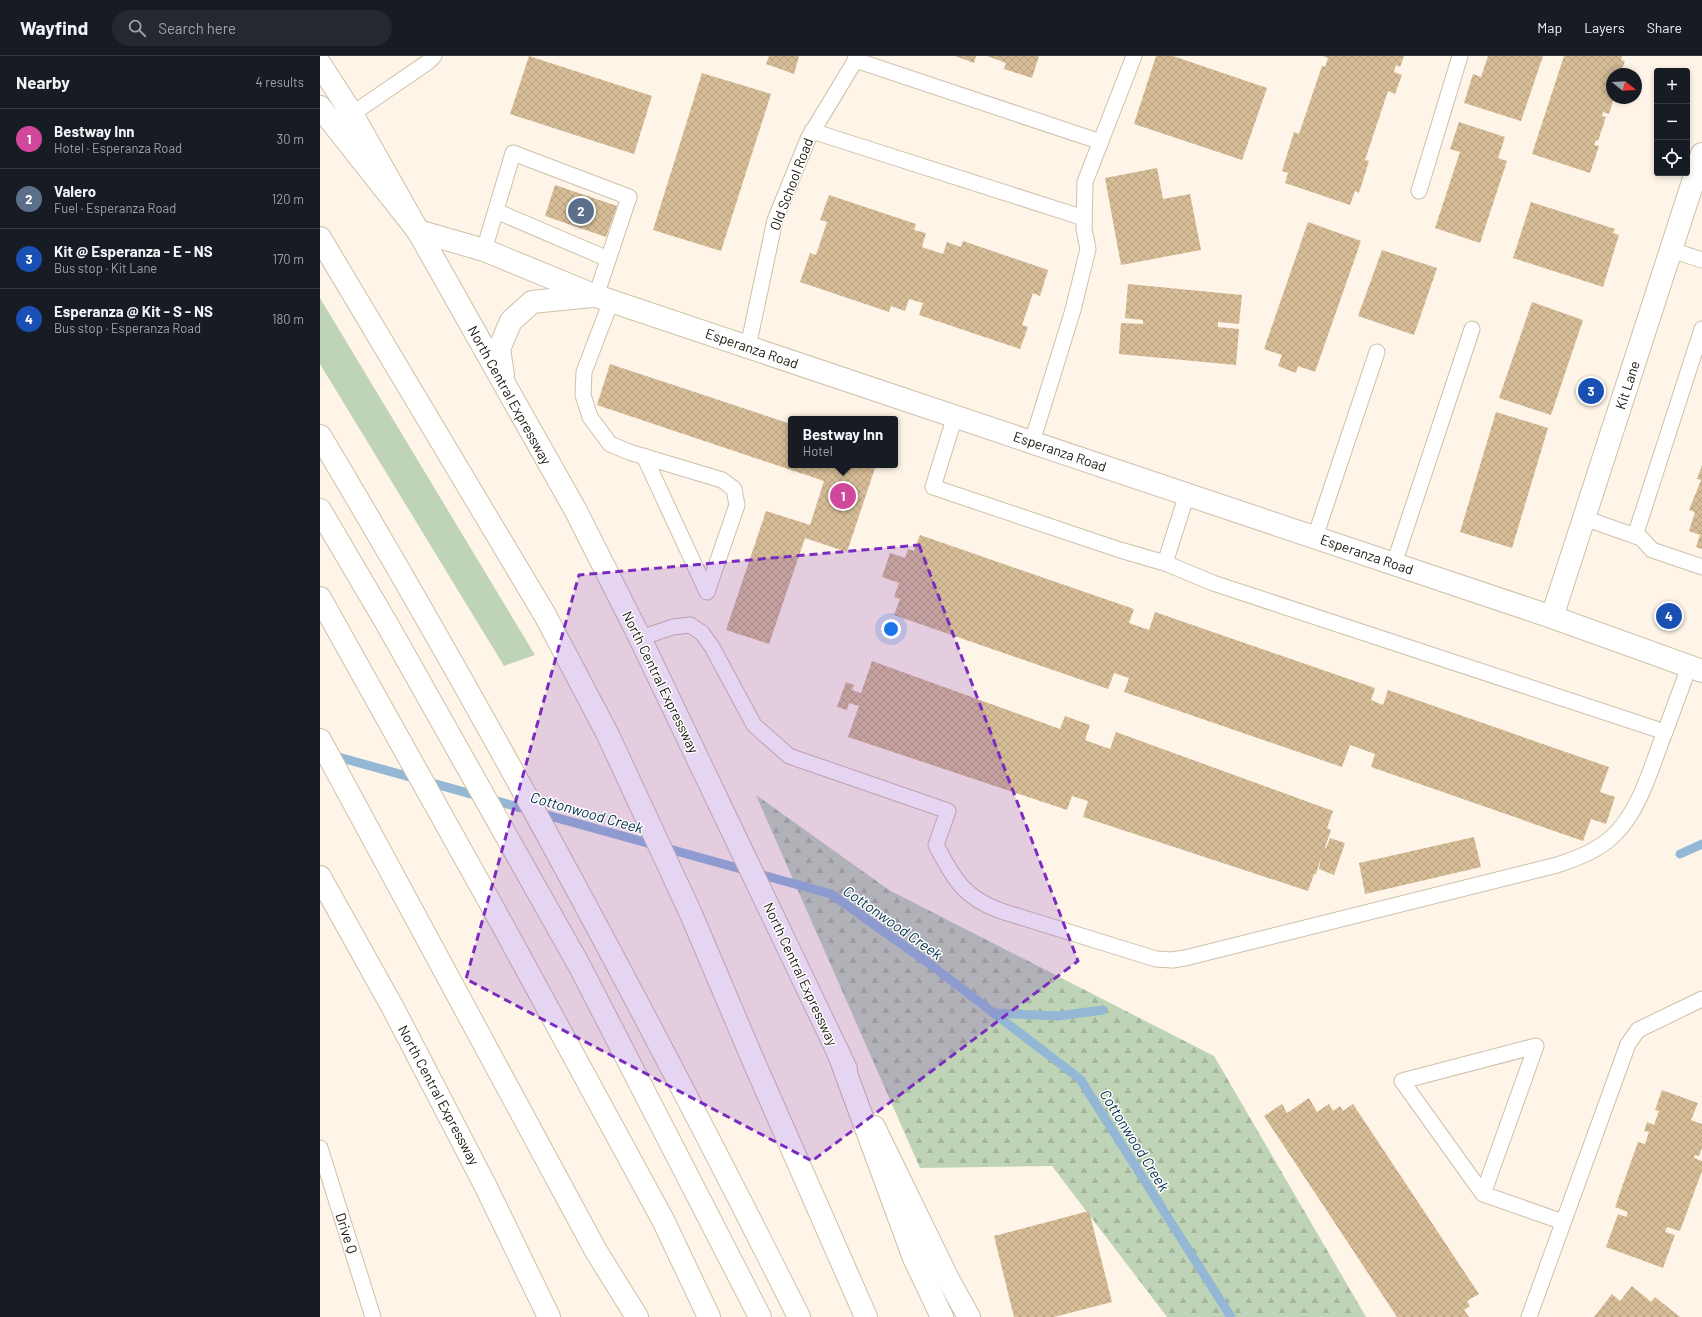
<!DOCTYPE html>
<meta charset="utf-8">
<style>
:root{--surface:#171b24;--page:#242831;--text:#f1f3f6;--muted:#9ea1a6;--line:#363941;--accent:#8c9099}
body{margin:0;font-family:Barlow,sans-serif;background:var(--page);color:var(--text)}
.controls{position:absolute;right:12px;top:12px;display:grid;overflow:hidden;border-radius:4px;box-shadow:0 2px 6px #0003}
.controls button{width:36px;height:36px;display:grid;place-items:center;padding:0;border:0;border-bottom:1px solid var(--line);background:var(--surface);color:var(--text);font:20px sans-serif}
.compass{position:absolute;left:1286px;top:12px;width:36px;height:36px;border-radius:50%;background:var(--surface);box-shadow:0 2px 6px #0003;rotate:108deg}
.you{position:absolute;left:571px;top:573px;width:14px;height:14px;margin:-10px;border:3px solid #fff;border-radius:50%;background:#1a73e8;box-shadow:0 0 0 6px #1a73e833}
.badge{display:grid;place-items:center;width:26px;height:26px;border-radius:50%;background:var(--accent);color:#fff;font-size:13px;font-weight:700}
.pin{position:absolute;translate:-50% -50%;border:2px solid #fff;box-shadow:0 1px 4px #0006}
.popup{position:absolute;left:468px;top:360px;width:110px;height:52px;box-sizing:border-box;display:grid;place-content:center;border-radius:4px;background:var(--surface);filter:drop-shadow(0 1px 3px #0005);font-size:13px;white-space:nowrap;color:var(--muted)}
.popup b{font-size:15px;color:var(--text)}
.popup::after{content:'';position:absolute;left:50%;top:100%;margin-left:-8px;border:8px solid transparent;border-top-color:var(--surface)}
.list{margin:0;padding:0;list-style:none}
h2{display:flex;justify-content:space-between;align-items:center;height:52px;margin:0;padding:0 16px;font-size:17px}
h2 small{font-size:13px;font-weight:400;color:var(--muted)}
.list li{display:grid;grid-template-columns:26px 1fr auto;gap:12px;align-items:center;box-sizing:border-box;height:60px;padding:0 16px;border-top:1px solid var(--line)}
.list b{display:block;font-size:15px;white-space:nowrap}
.list p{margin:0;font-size:13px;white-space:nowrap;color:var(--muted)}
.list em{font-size:13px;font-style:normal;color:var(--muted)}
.icon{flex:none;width:22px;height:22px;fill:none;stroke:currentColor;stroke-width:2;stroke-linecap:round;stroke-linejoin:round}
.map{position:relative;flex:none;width:1382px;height:1261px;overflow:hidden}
header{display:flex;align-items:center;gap:24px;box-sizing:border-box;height:56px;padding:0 20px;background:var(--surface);border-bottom:1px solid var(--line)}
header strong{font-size:19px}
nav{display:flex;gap:22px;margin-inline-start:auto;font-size:14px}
.search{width:280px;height:36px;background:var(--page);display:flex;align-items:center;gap:10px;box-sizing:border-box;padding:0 14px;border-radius:22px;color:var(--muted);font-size:15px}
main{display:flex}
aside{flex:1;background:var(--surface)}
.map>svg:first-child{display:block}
.green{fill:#bfd4b6}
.forest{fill:url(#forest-firs)}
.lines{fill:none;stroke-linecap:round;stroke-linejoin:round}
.stream{stroke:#93b7d5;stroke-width:9}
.building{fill:url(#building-cross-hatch)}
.lane-casing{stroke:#cec0aa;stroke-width:17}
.secondary-casing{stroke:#cec0aa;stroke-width:24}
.highway-casing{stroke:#cec0aa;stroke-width:24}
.lane{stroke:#fff;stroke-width:15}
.secondary{stroke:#fff;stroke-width:22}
.highway{stroke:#fff;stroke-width:22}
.marked{fill:#7b2cbf;fill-opacity:0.2;stroke:#7b2cbf;stroke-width:3;stroke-dasharray:8 5;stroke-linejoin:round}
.labels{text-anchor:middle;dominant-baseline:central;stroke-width:3;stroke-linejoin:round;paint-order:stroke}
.street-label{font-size:14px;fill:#19140c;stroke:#fff}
.water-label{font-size:15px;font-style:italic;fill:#002d4a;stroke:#fff}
</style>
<header>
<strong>Wayfind</strong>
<div class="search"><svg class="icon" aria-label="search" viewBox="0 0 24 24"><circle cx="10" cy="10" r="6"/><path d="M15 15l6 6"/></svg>Search here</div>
<nav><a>Map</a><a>Layers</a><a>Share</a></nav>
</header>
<main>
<aside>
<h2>Nearby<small>4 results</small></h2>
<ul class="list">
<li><span class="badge" style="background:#d1479c">1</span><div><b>Bestway Inn</b><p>Hotel · Esperanza Road</p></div><em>30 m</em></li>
<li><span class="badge" style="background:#5c6f8a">2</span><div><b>Valero</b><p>Fuel · Esperanza Road</p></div><em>120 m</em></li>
<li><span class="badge" style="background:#1a4fb4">3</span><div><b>Kit @ Esperanza - E - NS</b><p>Bus stop · Kit Lane</p></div><em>170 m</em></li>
<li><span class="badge" style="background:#1a4fb4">4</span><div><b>Esperanza @ Kit - S - NS</b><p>Bus stop · Esperanza Road</p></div><em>180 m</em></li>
</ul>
</aside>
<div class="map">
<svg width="1382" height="1261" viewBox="0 0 1382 1261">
<defs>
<pattern id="forest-firs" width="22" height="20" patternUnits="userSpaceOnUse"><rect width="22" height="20" fill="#bfd4b6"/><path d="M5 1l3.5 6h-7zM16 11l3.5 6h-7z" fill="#a4b59b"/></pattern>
<pattern id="building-cross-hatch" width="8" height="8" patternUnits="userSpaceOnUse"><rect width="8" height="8" fill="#d6bd97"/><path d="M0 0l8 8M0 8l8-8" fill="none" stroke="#b7a281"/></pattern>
</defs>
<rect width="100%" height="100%" fill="#fef5e8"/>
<!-- green -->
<polygon class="green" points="0,242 215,599 184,610 0,308"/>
<!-- forest -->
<polygon class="forest" points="436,739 569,834 894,1000 1046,1261 847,1261 732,1110 600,1112"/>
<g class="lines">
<!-- stream -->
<g class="stream">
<polyline points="11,699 511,838 611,909 760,1023 911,1261"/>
<polyline points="1360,798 1382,788"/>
<polyline points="673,957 738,960 783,954"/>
</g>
</g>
<!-- building -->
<g class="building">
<polygon points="209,0 332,40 314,98 190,58"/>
<polygon points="449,0 479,0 474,18 446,8"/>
<polygon points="635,0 656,0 654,7"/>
<polygon points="667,0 719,0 712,22 684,13 686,7"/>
<polygon points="836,0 853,0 947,32 922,104 814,68"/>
<polygon points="1003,0 1084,0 1080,11 1076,9 1074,16 1082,19 1075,38 1068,35 1045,104 1049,105 1039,137 1035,135 1030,149 965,127 968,117 962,115 974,76 979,78 1002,10 1005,11 1008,2"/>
<polygon points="1168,0 1223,0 1201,65 1144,47 1153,18 1161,21"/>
<polygon points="1244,0 1302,0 1301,4 1305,5 1300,18 1292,18 1292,42 1294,42 1289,58 1283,56 1282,60 1286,61 1278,85 1276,84 1274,89 1279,90 1270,117 1212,98"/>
<polygon points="382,17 451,38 401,195 333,174"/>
<polygon points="1139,66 1185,81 1178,102 1187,105 1160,187 1115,172 1140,96 1130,93"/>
<polygon points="837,112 843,143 870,138 881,194 801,209 785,122"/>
<polygon points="235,129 297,150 286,181 225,160"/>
<polygon points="509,139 596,168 594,174 606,177 602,191 623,198 627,186 641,191 643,185 728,214 720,240 713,237 702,269 708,271 700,293 599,259 603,247 589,243 585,255 571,250 569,256 480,226 490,197 496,199 507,166 500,164"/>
<polygon points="1211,146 1295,173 1293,177 1299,179 1283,231 1193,202"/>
<polygon points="988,166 1041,185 995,316 978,310 976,317 958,310 962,299 944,293"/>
<polygon points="1062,194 1117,212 1094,279 1038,260"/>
<polygon points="808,228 922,239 919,268 898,266 898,271 919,273 916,309 799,298 801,267 823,268 823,264 805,262"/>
<polygon points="1212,246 1263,264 1231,359 1179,342"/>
<polygon points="290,308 471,368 471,409 556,409 527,496 485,482 449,588 406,574 446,455 490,469 504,425 277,349"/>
<polygon points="1176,356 1228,372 1192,492 1140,476"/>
<polygon points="1382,409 1382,493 1376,491 1380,479 1369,475 1375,456 1369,454 1381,424 1377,423"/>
<polygon points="600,479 814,553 809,567 829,574 835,556 1055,632 1051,644 1063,649 1068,634 1289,711 1280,736 1295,741 1286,768 1271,763 1263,785 1051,711 1055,698 1030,689 1022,711 804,636 809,622 794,617 788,633 574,559 580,543 574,541 579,527 562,521 570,497 585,502 588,493 594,495"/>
<polygon points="552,605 740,673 745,660 770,669 765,684 790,693 796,676 1013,755 1007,772 1011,774 1005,791 1006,792 1010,782 1025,787 1014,819 999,813 1001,802 996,818 994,818 988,835 763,761 768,745 752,740 747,754 528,681 539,650 529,647 527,654 517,651 526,626 534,629 532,634 541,637"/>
<polygon points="1154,781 1161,811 1045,838 1039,807"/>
<polygon points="1342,1034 1378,1047 1371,1064 1382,1068 1382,1092 1379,1100 1375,1099 1374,1102 1382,1105 1382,1115 1360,1175 1347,1171 1345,1176 1355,1179 1343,1212 1286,1191 1298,1158 1306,1161 1308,1156 1295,1151 1318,1086 1325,1088 1329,1076 1324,1075 1327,1066 1334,1069 1339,1055 1335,1054"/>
<polygon points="989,1042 997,1056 1009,1048 1013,1055 1020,1050 1023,1055 1033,1048 1159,1238 1147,1245 1150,1250 1144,1254 1149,1261 1077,1261 944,1060 962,1048 967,1057"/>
<polygon points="769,1155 792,1246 734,1261 694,1261 674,1180"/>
<polygon points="1312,1230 1331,1246 1335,1241 1360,1261 1274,1261 1292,1238 1300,1245"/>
</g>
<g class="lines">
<defs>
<g id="lane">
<polyline points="535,4 781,86"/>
<polyline points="32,58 108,6 114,0"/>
<polyline points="492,75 764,162"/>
<polyline points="1099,135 1140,0"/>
<polyline points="176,155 288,203"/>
<polyline points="164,194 193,97 309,141 276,240"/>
<polyline points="1351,194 1382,204"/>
<polyline points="291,245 264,316 263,339 270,361 290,388 309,396 402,424 414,433 417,449 387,536 324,400"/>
<polyline points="428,291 455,164 488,83 538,0"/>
<polyline points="635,360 613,431 800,494 845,507 867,438"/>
<polyline points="712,386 753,254 768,193 764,173 765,126 814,0"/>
<polyline points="1264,462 1321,482 1332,494 1382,511"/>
<polyline points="1315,480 1382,273"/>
<polyline points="995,481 1057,296"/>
<polyline points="845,507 893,527 1345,676 1369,611"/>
<polyline points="1074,508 1152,273"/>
<path d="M320,582L353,571L370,569L382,577L392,591L434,669L469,700L628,755L616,789C633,822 644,842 681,855L836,903L852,904L865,902L1237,809C1258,802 1280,794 1296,777C1321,752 1332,708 1345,676"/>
<polyline points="0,1092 53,1261"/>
<polyline points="1163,1138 1216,990 1082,1025 1163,1138 1243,1166"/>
<polyline points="1209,1261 1308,988 1318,974 1382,943"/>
</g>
<g id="secondary">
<polyline points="0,8 32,58 256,455 320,582 526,1013"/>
<polyline points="98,175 164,194 276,240 1232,561 1382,615"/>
<polyline points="183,319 179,293 191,265 212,246 272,240"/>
<polyline points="1232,561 1382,98"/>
<polyline points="0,821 73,952 165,1129 229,1261"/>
<polyline points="554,1071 628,1223 649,1261"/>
</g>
<g id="highway">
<polyline points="0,51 98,175"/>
<polyline points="0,182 225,559 288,679 371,858 433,1004 546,1261"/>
<path d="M0,380C172,667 329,962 479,1261"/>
<polyline points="0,454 67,568 259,909 440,1261"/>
<polyline points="0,542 182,868 343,1164 389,1261"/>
<polyline points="0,684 276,1195 317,1261"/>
<polyline points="518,996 594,1202 622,1261"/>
</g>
</defs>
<!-- lane casing -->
<use href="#lane" class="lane-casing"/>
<!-- secondary casing -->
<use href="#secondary" class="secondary-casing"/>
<!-- highway casing -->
<use href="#highway" class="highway-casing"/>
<!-- lane -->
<use href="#lane" class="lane"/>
<!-- secondary -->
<use href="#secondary" class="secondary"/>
<!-- highway -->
<use href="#highway" class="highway"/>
</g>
<!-- marked area -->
<path class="marked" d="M599,489L758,905L492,1105L146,923L259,519Z"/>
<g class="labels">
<!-- street labels -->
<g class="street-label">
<text transform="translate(471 128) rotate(-69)">Old School Road</text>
<text transform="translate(432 292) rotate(19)">Esperanza Road</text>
<text transform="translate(1307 329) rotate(-72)">Kit Lane</text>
<text transform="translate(190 339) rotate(61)">North Central Expressway</text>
<text transform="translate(740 395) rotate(19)">Esperanza Road</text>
<text transform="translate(1047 498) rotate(19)">Esperanza Road</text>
<text transform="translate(341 626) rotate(64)">North Central Expressway</text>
<text transform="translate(481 918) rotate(65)">North Central Expressway</text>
<text transform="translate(119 1039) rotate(62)">North Central Expressway</text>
<text transform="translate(27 1177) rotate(72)">Drive Q</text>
</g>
<!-- water labels -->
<g class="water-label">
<text transform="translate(267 756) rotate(16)">Cottonwood Creek</text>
<text transform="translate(573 866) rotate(35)">Cottonwood Creek</text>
<text transform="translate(815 1084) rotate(58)">Cottonwood Creek</text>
</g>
</g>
</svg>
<div class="controls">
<button>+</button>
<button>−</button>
<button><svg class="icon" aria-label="locate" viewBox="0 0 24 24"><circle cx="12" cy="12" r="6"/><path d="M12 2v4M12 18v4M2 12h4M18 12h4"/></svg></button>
</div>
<svg class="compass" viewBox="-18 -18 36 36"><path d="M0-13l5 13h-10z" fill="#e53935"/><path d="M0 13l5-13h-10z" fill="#9ea1a6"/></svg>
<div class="you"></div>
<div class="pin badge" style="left:523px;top:440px;background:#d1479c">1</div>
<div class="popup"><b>Bestway Inn</b>Hotel</div>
<div class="pin badge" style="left:261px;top:155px;background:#5c6f8a">2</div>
<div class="pin badge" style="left:1271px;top:335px;background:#1a4fb4">3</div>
<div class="pin badge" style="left:1349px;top:560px;background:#1a4fb4">4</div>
</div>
</main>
